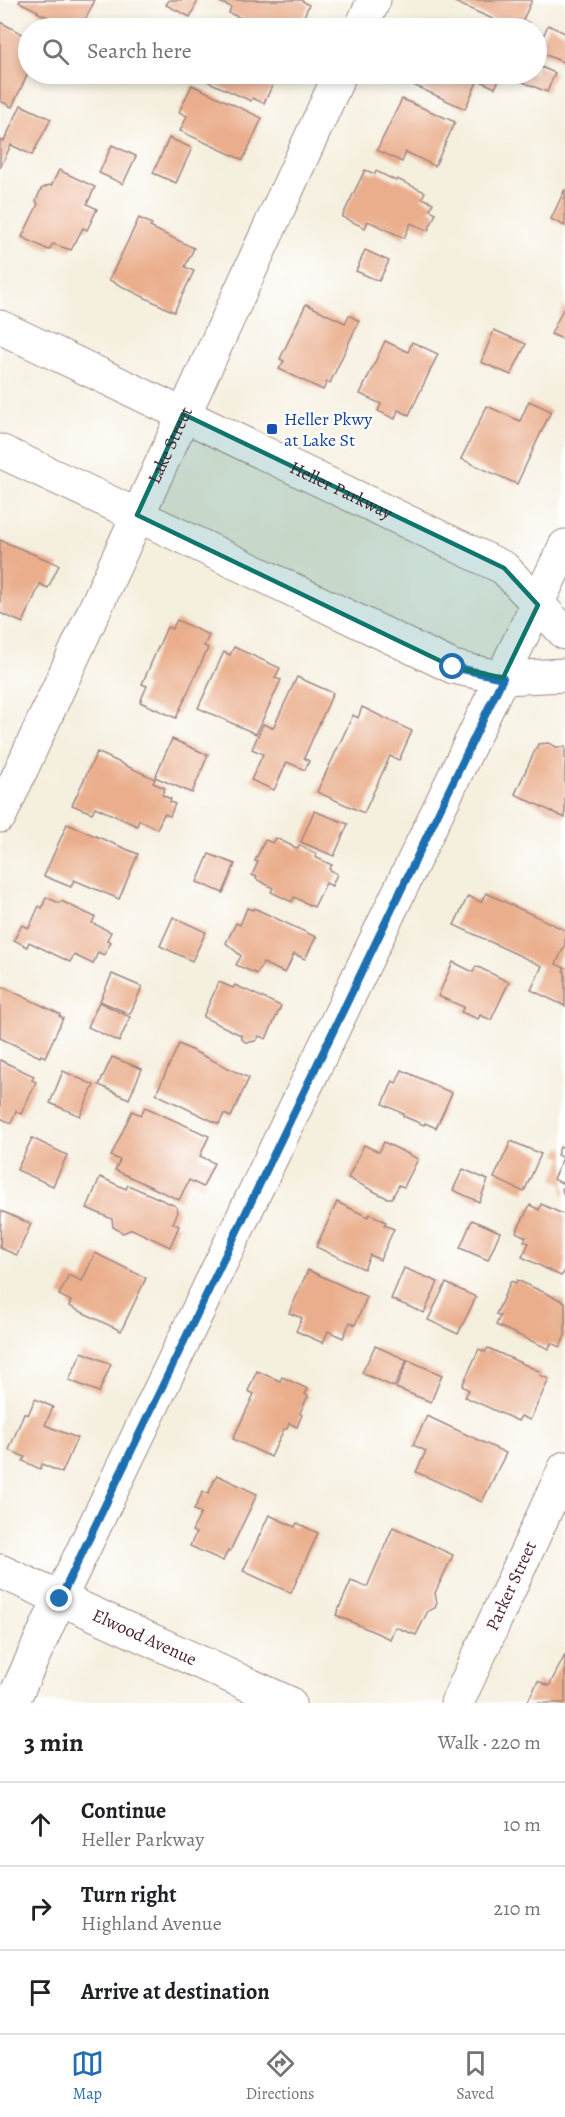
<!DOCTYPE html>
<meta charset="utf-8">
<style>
:root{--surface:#fff;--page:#f2f2f2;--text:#202124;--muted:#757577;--line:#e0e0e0;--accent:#1f6fb2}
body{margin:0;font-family:Alegreya,serif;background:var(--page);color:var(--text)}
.stop{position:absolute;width:18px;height:18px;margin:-14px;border:4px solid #1f6fb2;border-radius:50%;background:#fff}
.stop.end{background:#1f6fb2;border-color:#fff;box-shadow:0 2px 6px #0008}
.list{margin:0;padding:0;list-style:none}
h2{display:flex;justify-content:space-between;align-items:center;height:78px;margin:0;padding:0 24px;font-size:26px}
h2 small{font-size:20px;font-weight:400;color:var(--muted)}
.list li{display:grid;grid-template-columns:39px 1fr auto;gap:18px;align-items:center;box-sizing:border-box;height:84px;padding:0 24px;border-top:2px solid var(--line)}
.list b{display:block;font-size:22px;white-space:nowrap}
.list p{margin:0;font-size:20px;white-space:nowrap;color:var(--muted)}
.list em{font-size:20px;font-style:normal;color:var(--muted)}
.icon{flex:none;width:33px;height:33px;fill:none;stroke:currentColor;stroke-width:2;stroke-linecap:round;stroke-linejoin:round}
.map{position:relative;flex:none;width:565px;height:1703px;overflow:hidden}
.search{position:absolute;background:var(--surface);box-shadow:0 3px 9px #0003;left:18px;right:18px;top:18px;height:66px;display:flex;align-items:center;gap:15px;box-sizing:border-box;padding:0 21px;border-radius:33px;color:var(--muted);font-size:22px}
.sheet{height:330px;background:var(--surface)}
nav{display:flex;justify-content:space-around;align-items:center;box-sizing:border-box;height:84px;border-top:2px solid var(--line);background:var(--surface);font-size:16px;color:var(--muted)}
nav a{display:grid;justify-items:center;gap:3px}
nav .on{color:var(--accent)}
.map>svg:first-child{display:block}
.building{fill:#eaae8c}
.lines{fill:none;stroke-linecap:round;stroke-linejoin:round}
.minor-casing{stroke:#a08784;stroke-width:35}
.major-casing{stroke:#a08784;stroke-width:35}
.minor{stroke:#fff;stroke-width:33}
.major{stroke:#fff;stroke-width:33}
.route{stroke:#1f6fb2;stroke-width:8}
.marked{fill:#0f766e;fill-opacity:0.2;stroke:#0f766e;stroke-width:4.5;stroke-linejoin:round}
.transit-dot{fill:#1a4fb4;stroke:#fff;stroke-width:2}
.labels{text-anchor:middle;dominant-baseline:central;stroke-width:4.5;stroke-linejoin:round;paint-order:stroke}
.transit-label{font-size:18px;fill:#164399;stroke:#fff;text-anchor:start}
.street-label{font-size:18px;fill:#4a1f2b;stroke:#fff}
</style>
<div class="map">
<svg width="565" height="1703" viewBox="0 0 565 1703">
<rect width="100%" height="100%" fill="#fff"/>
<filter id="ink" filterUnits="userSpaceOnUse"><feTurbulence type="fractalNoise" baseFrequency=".0167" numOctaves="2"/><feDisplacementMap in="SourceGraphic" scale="12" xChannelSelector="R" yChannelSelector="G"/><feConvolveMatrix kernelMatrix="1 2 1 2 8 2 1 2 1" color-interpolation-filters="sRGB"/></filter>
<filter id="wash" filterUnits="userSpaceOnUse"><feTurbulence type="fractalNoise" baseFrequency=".008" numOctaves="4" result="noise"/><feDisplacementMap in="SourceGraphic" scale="24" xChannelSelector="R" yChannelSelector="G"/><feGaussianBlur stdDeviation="1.35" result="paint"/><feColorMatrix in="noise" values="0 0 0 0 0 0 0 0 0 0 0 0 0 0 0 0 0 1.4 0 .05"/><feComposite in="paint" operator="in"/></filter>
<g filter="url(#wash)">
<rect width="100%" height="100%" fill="#f5efde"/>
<g id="blocks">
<!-- building -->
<g class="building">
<polygon points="20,0 95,0 81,28 71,28 37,12 38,11 19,2"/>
<polygon points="169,0 198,0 190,17 166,5"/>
<polygon points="215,0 301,0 309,5 299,28 265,28 229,13 231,7"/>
<polygon points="450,0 532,0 523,20 529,23 526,28 513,28"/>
<polygon points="0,22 28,37 28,73 12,107 0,101"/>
<polygon points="548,25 565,33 565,63 537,51"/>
<polygon points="536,65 555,73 547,92 518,80 520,74 536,74"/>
<polygon points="205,74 278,74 264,103 252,98 251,101 202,79"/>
<polygon points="414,74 502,74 495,88 478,80 465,109 409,83"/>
<polygon points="192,85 262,118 243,160 180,131 187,116 179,112"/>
<polygon points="402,99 455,122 435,166 406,152 402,162 377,150"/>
<polygon points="21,105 51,119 32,155 11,145 0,168 0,140 4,141"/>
<polygon points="169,138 192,148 176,183 153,173"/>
<polygon points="112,145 136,156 123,184 99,173"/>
<polygon points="59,170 95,187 87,204 97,209 87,230 83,228 71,250 53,244 49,250 22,237 38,204 36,201 41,189 49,185 51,186"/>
<polygon points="365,170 375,174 376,171 396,181 397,179 425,192 422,198 433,203 430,210 436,213 428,231 411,223 404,238 368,221 365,228 342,217"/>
<polygon points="565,189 565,226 551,219"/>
<polygon points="139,218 152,224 150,227 194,248 185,267 194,271 174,312 109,280"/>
<polygon points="365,250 389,261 379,281 356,271"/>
<polygon points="306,304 345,323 349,315 359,321 330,383 327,382 323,390 279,369 284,361 280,359"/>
<polygon points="565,305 565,340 551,334"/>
<polygon points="494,330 526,344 511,375 481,362"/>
<polygon points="385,341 408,352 412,342 438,354 409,415 398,410 395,419 378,411 381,404 360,394"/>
<polygon points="529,401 551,411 517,484 461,459 487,406 520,421"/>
<polygon points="0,540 59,565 48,588 40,584 23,623 0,613"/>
<polygon points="177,620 209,635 204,646 208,648 176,718 140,702 147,686 142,684 167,627 172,629"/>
<polygon points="234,647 280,668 275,678 281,680 256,734 198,708 224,652 230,655"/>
<polygon points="297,677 333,693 304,758 309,761 305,770 287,762 274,790 251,780 263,754 252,749 263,724 273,728"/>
<polygon points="362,707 412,731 399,760 390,756 364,813 317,792 353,715 358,718"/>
<polygon points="172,739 208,755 192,793 155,777"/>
<polygon points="549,743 556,747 565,747 565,818 515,794 538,744"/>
<polygon points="97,752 155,779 153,783 165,788 162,795 171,799 170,802 175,804 170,816 164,814 157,829 139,820 137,826 95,807 92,813 72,805"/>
<polygon points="314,811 348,824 334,856 301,842"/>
<polygon points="67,824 138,854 119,899 74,880 71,887 44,876"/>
<polygon points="276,838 298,849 299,845 317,854 315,857 332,865 329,869 337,874 332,886 326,883 314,907 294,897 292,902 271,892 273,888 256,879 257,877 252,875 258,862 255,861 265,840 273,843"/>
<polygon points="209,854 235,864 223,893 197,882"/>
<polygon points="486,893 565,930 565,945 556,964 565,968 563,971 565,972 565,1006 531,990 542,966 454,925 468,896 481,902"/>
<polygon points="46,897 59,903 61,901 95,917 92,923 111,932 107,940 111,942 104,955 98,952 93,964 74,955 70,962 29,942 27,947 14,940 22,925 29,928 39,906 42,908"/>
<polygon points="247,908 253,910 254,908 316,937 305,959 294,954 285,973 263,963 257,974 236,965 241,956 226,943 236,923 240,925"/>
<polygon points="173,917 206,932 192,961 160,946"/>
<polygon points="453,962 473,972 476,966 509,982 491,1020 480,1015 478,1019 461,1012 464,1007 438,996"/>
<polygon points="112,974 142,987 130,1014 100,1001"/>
<polygon points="219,982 233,988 235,985 281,1006 266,1039 259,1036 257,1040 252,1042 245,1042 241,1038 241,1035 203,1017"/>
<polygon points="3,987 60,1014 59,1016 63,1018 45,1057 41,1055 40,1057 0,1038 0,989"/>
<polygon points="99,1002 130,1017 119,1042 88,1027"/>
<polygon points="179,1044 249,1078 231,1117 224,1114 219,1124 156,1094"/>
<polygon points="112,1057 142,1069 129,1099 99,1085"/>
<polygon points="0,1060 34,1076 32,1080 36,1082 21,1114 16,1111 11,1123 0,1118"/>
<polygon points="402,1070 452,1093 436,1128 425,1123 424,1125 403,1116 404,1114 383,1104 393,1081 396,1083"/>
<polygon points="63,1071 94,1085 80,1116 50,1103"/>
<polygon points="145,1107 209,1136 200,1156 214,1163 203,1187 189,1180 179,1200 115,1170 120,1160 111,1156 132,1111 141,1115"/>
<polygon points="32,1138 67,1155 53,1186 17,1170"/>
<polygon points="511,1141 541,1154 524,1192 494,1178"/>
<polygon points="384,1142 418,1159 404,1187 399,1185 392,1198 387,1198 348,1178 364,1145 379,1152"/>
<polygon points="560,1147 565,1149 565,1198 562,1190 564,1184 553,1179 563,1158 557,1155"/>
<polygon points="463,1169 488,1180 479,1202 453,1190"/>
<polygon points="100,1177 126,1189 128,1185 176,1206 178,1212 173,1223 179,1226 170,1247 132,1229 123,1233 113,1227 112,1219 87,1208"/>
<polygon points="337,1202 368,1217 370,1214 386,1222 384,1225 394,1229 380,1260 370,1255 364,1269 316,1247"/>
<polygon points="541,1204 565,1215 565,1271 561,1276 522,1257 529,1243 524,1241 526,1237 516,1232 530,1205 539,1210"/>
<polygon points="1,1211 31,1224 17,1255 0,1248"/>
<polygon points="472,1220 500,1232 488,1260 460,1248"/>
<polygon points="95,1253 146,1278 121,1331 69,1306 71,1301 59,1295 69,1275 82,1281"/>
<polygon points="404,1268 438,1282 424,1313 391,1299"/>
<polygon points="308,1270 367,1297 355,1325 350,1322 343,1338 328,1331 323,1343 296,1331 302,1318 289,1313"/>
<polygon points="517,1280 565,1302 565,1336 560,1347 551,1343 549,1349 496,1325 500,1316 496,1314 511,1281 516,1283"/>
<polygon points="446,1283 476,1297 458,1334 428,1320"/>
<polygon points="375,1346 407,1360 394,1387 362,1373"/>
<polygon points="488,1348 541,1372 540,1375 549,1379 530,1420 521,1416 518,1421 465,1397 469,1390 462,1386 479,1349 485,1352"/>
<polygon points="82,1352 111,1364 99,1392 69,1380"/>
<polygon points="408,1360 442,1375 431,1402 396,1388"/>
<polygon points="257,1371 280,1381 282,1377 308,1389 305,1394 308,1396 300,1413 302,1415 297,1427 289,1423 287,1429 284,1429 271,1457 233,1439 254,1394 248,1391"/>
<polygon points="35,1399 53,1407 45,1425 77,1438 62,1473 42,1464 40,1469 23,1461 25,1457 9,1450 24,1413 28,1415"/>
<polygon points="427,1416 506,1453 482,1502 416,1472 426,1451 413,1445"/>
<polygon points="217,1475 257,1494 230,1551 228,1550 223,1561 190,1546 196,1533 192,1531 201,1513 194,1510 203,1491 208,1494"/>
<polygon points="269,1515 295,1527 297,1523 318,1533 291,1593 243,1571"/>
<polygon points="393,1527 453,1555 435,1593 437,1603 435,1608 428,1611 416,1635 395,1627 390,1639 336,1615 351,1581 367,1587"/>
<polygon points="565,1655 565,1703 527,1703 538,1681 549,1686"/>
</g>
</g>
</g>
<g filter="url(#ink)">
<use href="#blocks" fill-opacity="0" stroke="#a08784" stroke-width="1.5"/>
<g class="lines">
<defs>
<g id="minor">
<polyline points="361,28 374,0"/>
<path id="s1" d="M0,816L340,74"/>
<path id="s2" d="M0,1571L289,1703"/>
<polyline points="12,1703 60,1598 565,546"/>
<path id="s3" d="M457,1703L565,1468"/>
</g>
<g id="major">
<path id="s4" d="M0,327L504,568L565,633"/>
<polyline points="0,451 137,515 453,667 503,678 565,675"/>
</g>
</defs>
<!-- minor casing -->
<use href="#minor" class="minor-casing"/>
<!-- major casing -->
<use href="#major" class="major-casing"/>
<!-- minor -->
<use href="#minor" class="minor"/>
<!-- major -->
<use href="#major" class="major"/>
</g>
</g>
<g class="lines" filter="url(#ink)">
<!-- route -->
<polyline class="route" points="60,1599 503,678 453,667"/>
</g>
<!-- marked area -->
<path class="marked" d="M183,414L504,568L538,605L503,678L453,667L137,515Z"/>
<!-- markers -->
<rect class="transit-dot" x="266" y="423" width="12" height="12" rx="3"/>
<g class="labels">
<!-- transit labels -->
<g class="transit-label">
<text x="284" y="419">Heller Pkwy<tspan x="284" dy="21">at Lake St</tspan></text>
</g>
<!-- street labels -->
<g class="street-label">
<text stroke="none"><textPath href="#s1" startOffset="408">Lake Street</textPath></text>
<text stroke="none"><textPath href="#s4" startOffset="378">Heller Parkway</textPath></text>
<text stroke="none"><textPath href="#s3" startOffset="129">Parker Street</textPath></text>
<text stroke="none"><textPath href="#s2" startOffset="159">Elwood Avenue</textPath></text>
</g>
</g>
</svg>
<div class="stop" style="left:453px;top:667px"></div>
<div class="stop end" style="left:60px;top:1599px"></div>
<div class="search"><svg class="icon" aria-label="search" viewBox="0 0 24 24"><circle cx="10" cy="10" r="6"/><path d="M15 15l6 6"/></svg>Search here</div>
</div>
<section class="sheet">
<h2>3 min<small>Walk · 220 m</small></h2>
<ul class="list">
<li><svg class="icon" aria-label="ahead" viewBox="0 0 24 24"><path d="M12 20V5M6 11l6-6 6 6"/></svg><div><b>Continue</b><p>Heller Parkway</p></div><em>10 m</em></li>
<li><svg class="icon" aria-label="right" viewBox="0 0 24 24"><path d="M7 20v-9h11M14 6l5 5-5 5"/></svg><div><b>Turn right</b><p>Highland Avenue</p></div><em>210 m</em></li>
<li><svg class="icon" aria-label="arrive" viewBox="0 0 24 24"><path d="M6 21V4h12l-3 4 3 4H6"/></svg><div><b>Arrive at destination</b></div></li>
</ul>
</section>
<nav>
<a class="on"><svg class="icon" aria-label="map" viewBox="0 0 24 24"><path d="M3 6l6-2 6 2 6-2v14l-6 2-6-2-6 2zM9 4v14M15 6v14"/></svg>Map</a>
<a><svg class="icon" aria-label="directions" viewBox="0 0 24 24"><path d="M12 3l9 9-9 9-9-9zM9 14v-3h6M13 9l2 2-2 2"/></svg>Directions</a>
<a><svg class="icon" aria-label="saved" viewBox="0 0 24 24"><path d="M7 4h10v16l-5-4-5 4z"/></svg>Saved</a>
</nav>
